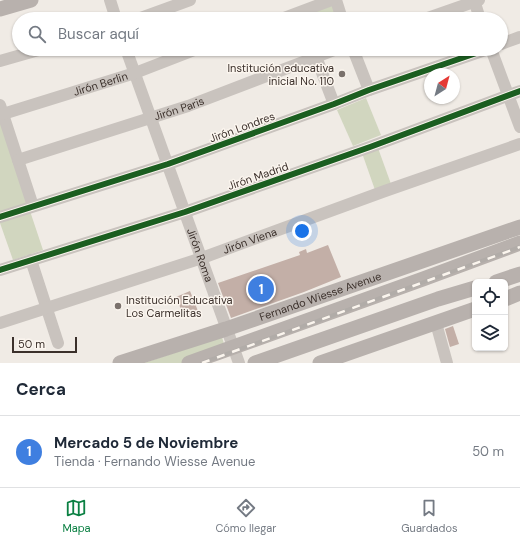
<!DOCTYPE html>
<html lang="es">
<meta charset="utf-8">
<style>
:root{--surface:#fff;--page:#f2f2f3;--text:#1f2937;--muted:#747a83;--line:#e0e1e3;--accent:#0b8043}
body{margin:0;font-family:"DM Sans",sans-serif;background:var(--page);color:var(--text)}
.controls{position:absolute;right:12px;bottom:12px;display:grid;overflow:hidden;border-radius:6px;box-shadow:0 1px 3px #0004}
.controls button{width:36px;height:36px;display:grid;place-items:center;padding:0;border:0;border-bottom:1px solid var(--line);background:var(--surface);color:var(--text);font:20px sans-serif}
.compass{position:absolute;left:424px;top:68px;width:36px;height:36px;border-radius:50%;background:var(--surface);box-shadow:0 1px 3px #0004;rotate:36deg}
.scale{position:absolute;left:12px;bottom:10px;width:65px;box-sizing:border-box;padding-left:4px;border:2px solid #3b302b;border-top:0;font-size:11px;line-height:14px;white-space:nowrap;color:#3b302b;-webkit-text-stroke:3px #fbf5ee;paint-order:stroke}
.you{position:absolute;left:302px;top:231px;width:14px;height:14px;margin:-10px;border:3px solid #fff;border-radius:50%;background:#1a73e8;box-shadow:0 0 0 6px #1a73e833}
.badge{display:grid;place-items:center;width:26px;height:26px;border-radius:50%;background:var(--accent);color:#fff;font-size:13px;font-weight:700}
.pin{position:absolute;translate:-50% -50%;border:2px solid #fff;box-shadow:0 1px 4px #0006}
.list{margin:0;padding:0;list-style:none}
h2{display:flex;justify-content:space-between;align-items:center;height:52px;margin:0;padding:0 16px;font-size:17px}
h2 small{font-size:13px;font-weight:400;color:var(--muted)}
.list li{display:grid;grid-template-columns:26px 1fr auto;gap:12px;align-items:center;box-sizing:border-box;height:72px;padding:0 16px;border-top:1px solid var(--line)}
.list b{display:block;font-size:15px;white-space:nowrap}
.list p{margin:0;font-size:13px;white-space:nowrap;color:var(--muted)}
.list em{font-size:13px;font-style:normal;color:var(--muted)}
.icon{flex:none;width:22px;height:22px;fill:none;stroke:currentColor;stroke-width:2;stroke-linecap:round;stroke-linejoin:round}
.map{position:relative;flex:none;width:520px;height:363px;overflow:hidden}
.search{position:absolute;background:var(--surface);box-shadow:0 1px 3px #0004;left:12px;right:12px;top:12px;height:44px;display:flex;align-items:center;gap:10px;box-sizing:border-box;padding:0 14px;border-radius:22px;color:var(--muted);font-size:15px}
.sheet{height:124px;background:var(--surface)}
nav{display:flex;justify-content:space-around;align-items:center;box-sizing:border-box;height:56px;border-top:1px solid var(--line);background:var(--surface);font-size:11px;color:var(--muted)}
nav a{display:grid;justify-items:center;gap:2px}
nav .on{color:var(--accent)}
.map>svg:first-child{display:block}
.green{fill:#d1d6bf}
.building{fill:#c3afa7}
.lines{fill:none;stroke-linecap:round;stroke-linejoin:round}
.minor{stroke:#c9c3be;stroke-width:12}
.major{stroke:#b8b1ad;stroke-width:15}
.rail-casing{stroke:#b1aca8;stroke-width:4}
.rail{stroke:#fbf5ee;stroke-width:2.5;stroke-dasharray:8;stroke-linecap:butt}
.cycleway-casing{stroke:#fbf5ee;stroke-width:8}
.cycleway{stroke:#1b5e20;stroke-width:6}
.poi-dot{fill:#7a716c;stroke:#fbf5ee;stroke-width:1.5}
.labels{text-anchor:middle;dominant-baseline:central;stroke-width:3;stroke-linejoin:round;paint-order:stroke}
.poi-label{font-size:11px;fill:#3b302b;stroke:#fbf5ee;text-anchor:end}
.street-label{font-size:11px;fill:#3b302b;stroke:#fbf5ee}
</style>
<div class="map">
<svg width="520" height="363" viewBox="0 0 520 363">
<rect width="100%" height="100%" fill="#f0ebe5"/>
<!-- green -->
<g class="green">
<polygon points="334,5 338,19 310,19 308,14"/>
<polygon points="366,98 381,135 353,146 337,110"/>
<polygon points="0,108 32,204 0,216"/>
<polygon points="378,148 391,184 375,190 362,153"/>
<polygon points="30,211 43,250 13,260 0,223"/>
<polygon points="222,337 224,344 184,363 144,363"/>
</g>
<!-- building -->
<g class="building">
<polygon points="328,245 341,277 304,292 231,318 218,283 300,255 299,252 306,249 307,253"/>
<polygon points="190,291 198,311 184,317 176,297"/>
<polygon points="453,326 459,344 450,347 445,329"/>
</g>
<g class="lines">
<!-- minor -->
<g class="minor">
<polyline points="110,0 116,19"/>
<polyline points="336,0 342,19"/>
<polyline points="474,0 480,19"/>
<polyline points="138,19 190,0"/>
<polyline points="281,19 332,0"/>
<polyline points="425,19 479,0"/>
<polyline points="501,44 520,37"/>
<path id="s1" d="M126,49L239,363"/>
<polyline points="313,49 334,104"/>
<polyline points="353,49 369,90"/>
<polyline points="491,49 520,127"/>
<polyline points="0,61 42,49"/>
<polyline points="0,105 33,206"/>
<path id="s2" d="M3,114L135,73L197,49"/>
<path id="s3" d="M18,160L188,106L337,49"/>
<polyline points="0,217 168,164 334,104 369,90 488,49"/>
<polyline points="31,260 58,343"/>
<polyline points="0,270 185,212 370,147 520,91"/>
<path id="s4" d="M0,323L202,258L385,191L520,144"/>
<polyline points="436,323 447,363"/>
</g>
<!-- major -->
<g class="major">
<polyline points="0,9 31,0"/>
<polyline points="496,282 520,274"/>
<polyline points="505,299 520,293"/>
<path id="s5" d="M120,363L226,329L520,227"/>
<polyline points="189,363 423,279 520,243"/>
<polyline points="255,363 438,299 475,288"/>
<polyline points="320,363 475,309"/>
</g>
<defs>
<polyline id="rail" points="202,363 520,247"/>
</defs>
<!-- rail casing -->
<use href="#rail" class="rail-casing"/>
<!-- rail -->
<use href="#rail" class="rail"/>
<defs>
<g id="cycleway">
<polyline points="0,217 168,164 334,104 369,90 488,49"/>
<polyline points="0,270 185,212 370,147 520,91"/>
</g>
</defs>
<!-- cycleway casing -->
<use href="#cycleway" class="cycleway-casing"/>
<!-- cycleway -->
<use href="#cycleway" class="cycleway"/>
</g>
<!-- markers -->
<g class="poi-dot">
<circle cx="342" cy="74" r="4"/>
<circle cx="118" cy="306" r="4"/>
</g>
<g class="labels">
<!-- poi labels -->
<g class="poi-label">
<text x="334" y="68">Institución educativa<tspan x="334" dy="13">inicial No. 110</tspan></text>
<text x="126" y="300" text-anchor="start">Institución Educativa<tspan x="126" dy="13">Los Carmelitas</tspan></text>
</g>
<!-- street labels -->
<g class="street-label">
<text stroke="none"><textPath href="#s2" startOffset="102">Jirón Berlin</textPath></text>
<text stroke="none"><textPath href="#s3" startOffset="169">Jirón Paris</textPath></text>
<text transform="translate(242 127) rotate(-20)">Jirón Londres</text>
<text transform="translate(258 176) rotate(-19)">Jirón Madrid</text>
<text stroke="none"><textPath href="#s4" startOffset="263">Jirón Viena</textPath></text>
<text stroke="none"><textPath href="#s1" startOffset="219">Jirón Roma</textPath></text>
<text stroke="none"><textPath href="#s5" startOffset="211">Fernando Wiesse Avenue</textPath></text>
</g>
</g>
</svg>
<div class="controls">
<button><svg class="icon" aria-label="locate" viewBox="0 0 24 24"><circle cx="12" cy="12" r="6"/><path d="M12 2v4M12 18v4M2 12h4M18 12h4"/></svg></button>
<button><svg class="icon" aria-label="layers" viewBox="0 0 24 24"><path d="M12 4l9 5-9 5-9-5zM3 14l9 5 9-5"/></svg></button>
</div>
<svg class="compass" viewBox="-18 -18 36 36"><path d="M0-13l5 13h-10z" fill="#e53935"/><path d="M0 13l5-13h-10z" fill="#747a83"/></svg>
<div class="scale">50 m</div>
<div class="you"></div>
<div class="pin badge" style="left:261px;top:289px;background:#3f7fe0">1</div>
<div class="search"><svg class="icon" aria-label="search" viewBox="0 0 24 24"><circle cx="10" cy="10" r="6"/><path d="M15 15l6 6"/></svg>Buscar aquí</div>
</div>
<section class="sheet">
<h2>Cerca<small></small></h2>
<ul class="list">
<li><span class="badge" style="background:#3f7fe0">1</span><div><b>Mercado 5 de Noviembre</b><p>Tienda · Fernando Wiesse Avenue</p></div><em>50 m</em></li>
</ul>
</section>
<nav>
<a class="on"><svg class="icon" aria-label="map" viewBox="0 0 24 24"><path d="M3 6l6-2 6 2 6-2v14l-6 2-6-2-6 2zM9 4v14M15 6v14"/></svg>Mapa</a>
<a><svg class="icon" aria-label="directions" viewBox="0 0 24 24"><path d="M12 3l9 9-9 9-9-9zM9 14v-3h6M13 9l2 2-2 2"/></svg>Cómo llegar</a>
<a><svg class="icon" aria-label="saved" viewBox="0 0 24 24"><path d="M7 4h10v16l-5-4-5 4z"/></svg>Guardados</a>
</nav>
